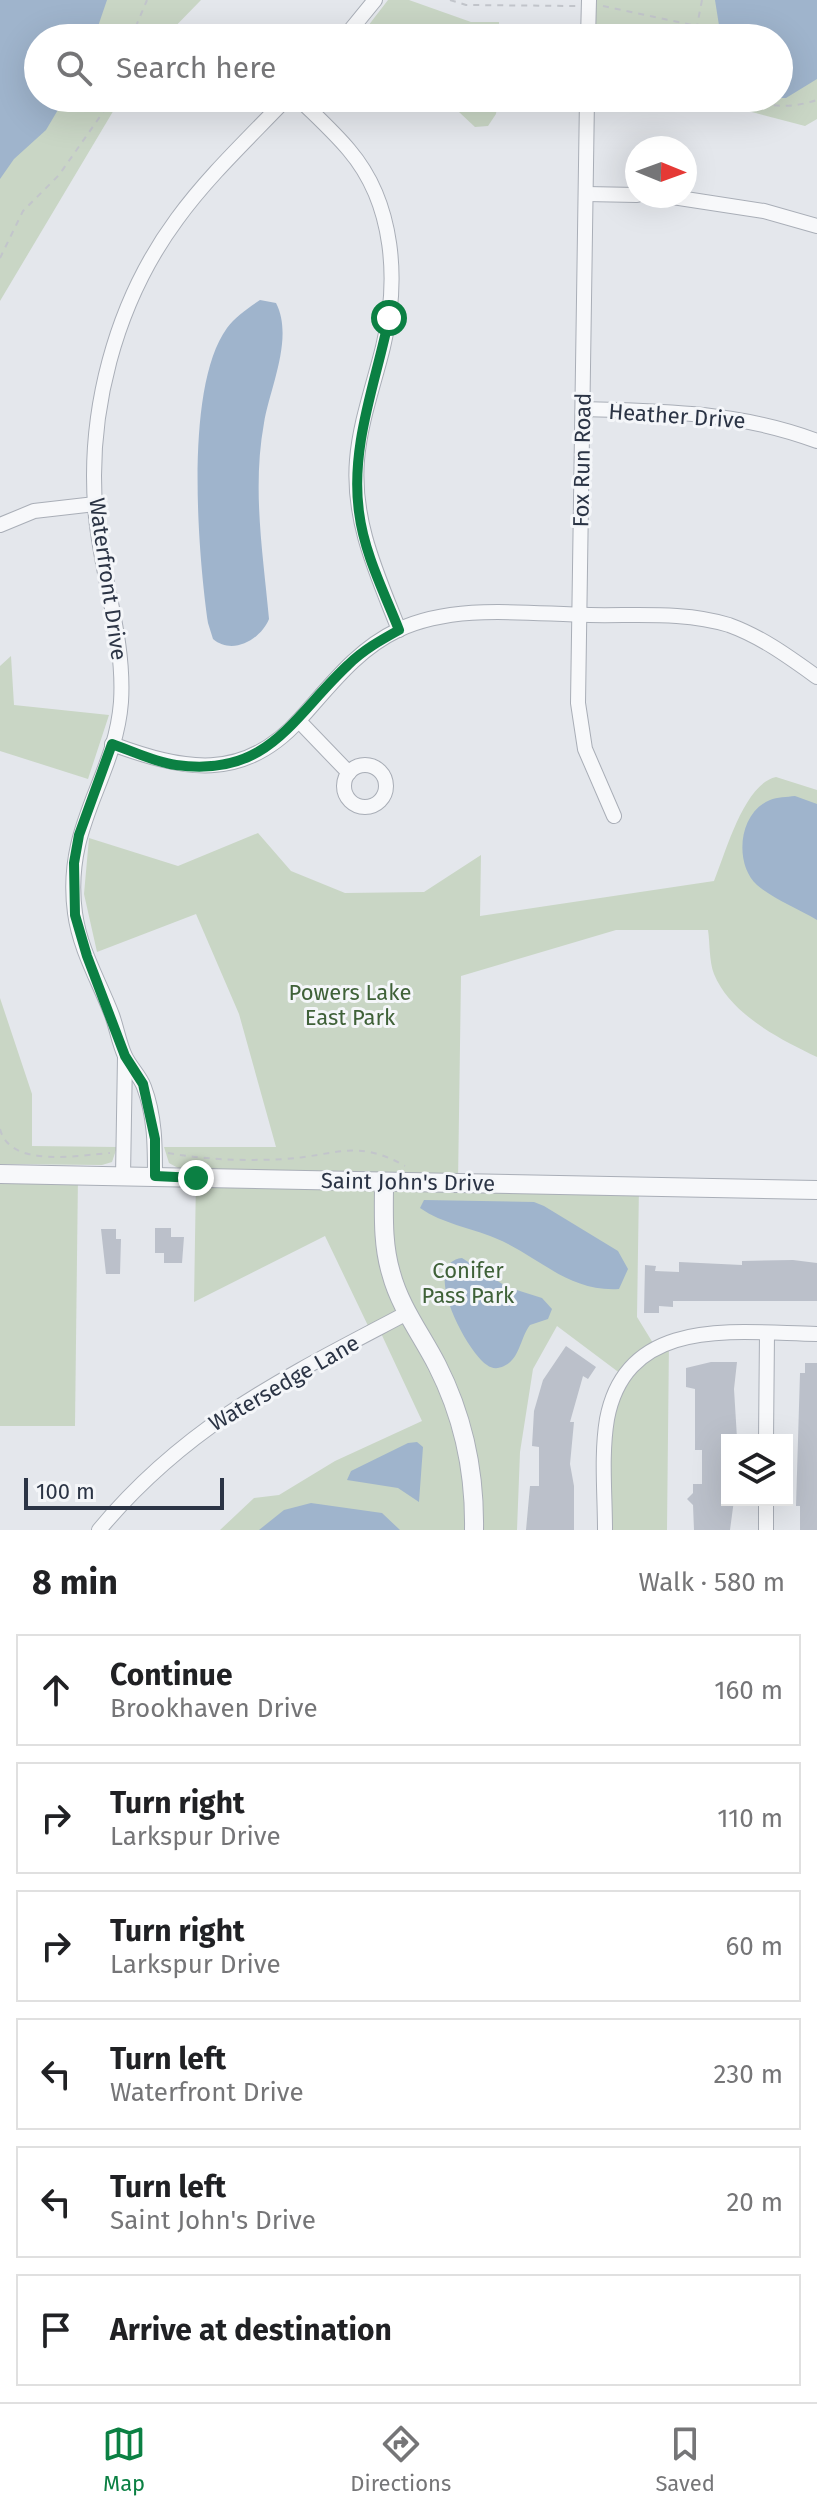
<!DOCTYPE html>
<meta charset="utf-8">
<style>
:root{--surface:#fff;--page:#f6f6f6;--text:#202124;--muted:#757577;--line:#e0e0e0;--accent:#0b8043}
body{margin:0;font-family:"Fira Sans",sans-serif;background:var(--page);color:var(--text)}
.controls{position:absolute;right:24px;bottom:24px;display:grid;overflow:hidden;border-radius:0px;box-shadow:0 8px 32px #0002}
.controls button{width:72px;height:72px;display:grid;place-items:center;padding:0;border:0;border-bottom:2px solid var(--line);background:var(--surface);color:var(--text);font:40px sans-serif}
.compass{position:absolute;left:625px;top:136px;width:72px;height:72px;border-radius:50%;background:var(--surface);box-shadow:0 8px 32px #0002;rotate:91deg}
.scale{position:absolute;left:24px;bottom:20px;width:200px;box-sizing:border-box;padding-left:8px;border:4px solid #2b3445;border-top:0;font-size:22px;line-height:28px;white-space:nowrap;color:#2b3445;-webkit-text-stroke:6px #f4f6f9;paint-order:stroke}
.stop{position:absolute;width:24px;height:24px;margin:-18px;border:6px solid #0b8043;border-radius:50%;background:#fff}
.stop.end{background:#0b8043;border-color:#fff;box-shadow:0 2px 8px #0008}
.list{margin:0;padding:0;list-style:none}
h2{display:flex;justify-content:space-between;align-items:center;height:104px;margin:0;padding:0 32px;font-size:34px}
h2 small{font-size:26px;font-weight:400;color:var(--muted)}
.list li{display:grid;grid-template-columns:52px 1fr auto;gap:24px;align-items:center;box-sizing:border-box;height:112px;margin:0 16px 16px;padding:0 16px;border:2px solid var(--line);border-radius:0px}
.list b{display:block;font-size:30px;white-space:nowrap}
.list p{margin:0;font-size:26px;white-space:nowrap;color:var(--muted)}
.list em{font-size:26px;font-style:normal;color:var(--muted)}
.icon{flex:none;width:44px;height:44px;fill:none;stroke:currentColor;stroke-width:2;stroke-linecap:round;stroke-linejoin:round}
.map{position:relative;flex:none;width:817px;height:1530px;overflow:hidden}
.search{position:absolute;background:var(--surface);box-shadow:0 8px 32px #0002;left:24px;right:24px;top:24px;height:88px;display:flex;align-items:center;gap:20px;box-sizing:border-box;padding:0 28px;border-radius:44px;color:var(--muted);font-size:30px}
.sheet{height:872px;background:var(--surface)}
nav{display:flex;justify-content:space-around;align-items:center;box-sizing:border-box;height:112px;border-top:2px solid var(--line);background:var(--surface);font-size:22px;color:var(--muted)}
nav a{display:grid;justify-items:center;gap:4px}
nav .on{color:var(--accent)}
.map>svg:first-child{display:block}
.green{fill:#c9d6c5}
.water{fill:#9fb4cc}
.building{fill:#bbc0ca}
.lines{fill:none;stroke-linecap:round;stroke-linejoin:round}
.minor-casing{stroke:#a9aeb7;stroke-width:16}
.tertiary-casing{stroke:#a9aeb7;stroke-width:20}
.path{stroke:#c2c5cb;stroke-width:2;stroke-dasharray:6 6;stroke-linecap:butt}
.minor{stroke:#f7f8fa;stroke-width:14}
.tertiary{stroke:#f7f8fa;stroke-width:18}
.route{stroke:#0b8043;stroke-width:10}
.labels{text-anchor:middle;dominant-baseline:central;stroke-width:6;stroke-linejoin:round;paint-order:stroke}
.street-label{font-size:22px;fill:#2b3445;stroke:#f4f6f9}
.park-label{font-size:22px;fill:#3f6138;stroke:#f4f6f9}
</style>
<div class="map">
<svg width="817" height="1530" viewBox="0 0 817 1530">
<rect width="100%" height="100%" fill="#e4e7ec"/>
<!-- green -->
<g class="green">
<polygon points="0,0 201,0 164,38 38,38 38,98 121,98 0,301"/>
<polygon points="388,0 409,0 471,22 499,22 499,38 451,38 438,34 424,38 381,38 368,26"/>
<polygon points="589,0 817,0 817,119 805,126 699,98 779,98 779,38 588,38"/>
<polygon points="444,98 498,98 496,114 488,126 475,127"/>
<polygon points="11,656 14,705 109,715 88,779 0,751 0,666"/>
<path d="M776,777L817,790V1057C780,1039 731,1015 714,974C709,961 710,943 708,930H616L461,976L458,1183L639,1186L637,1317L656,1348L669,1341L667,1530H605V1439L625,1377L557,1326L533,1369L520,1452L517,1530H220L254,1498L279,1495L335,1461L422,1421L379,1329L371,1332L325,1236L194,1302L196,1178L169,1163L164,1147H276L239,1014L196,914L97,952L84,894L89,838L178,866L258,833L291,871L345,893L424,892L481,855L480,916L714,881C726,852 744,784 776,777Z"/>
<polygon points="0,998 32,1094 32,1146 117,1147 112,1162 102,1165 0,1164"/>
<polygon points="0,1174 78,1175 75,1426 0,1426"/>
</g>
<!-- water -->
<g class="water">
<polygon points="0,0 107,0 94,38 38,38 38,98 65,98 46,130 14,159 0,179"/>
<polygon points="715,0 817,0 817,79 786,98 772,98 779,98 779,38 721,38"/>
<path d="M260,300L276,303C294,338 270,387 264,423C252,489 263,553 269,619C261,639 233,656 213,639L208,623C198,553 184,387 227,328C235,317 248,308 260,300Z"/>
<path d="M795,796L817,804V920C799,909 773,899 757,885C734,864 738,813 770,800C777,797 787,797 795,796Z"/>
<path d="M424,1200L534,1202L544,1206L618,1251L628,1269L619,1289C567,1292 539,1256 495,1238C469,1227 443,1224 420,1208Z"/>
<path d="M462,1258L507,1287L542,1298L552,1309L548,1319L530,1325C520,1338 520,1359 504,1366C498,1369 492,1369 487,1365C467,1352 419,1263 462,1258Z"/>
<polygon points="417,1442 423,1447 419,1502 398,1488 347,1480 351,1471 408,1443"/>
<polygon points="311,1503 382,1513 400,1530 259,1530 284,1510"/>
</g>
<!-- building -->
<g class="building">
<polygon points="155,1228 171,1228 171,1237 184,1237 182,1263 164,1263 164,1253 155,1253"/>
<polygon points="101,1229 116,1229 116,1239 121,1239 120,1274 106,1274"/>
<polygon points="793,1260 817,1263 817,1301 673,1301 673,1307 659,1306 659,1313 644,1313 645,1265 656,1266 655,1271 679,1272 679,1262 742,1265 742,1261"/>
<polygon points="566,1346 596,1367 588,1379 583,1376 570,1422 574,1422 570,1464 574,1486 574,1530 526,1530 530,1486 539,1486 539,1447 532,1446 534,1411 543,1380"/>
<polygon points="711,1362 737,1362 734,1389 737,1438 727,1440 727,1500 734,1500 730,1530 694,1530 693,1505 687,1499 693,1493 693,1484 702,1484 702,1450 695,1450 695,1389 686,1387 686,1368"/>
<polygon points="805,1363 817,1363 817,1530 800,1530 800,1506 796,1506 800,1373 805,1373"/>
</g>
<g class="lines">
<defs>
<g id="minor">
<polyline points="344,38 375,0"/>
<polyline points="588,38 589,0"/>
<path d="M298,98C315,115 334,132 349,150C395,204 399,282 383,347C374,384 360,422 357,460C352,521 377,574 399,630"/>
<polyline points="587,98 578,703 585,749 614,816"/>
<polyline points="586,194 637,195"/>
<polyline points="666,196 764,211 817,226"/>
<path d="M583,409C664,411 740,412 817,441"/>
<polyline points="0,525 34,511 95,504"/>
<polyline points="299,721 349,773"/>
<path d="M112,744C183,770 243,783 300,719C330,686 356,650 398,630C455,603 528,614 590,615C635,616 685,611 729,625C762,637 789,657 817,677"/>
<circle cx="365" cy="786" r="21"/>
<polyline points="123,1176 125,1057"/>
<path d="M155,1176C155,1146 155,1116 144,1087C140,1076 130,1067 125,1056C119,1043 117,1029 112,1015C99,981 80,950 75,913C63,825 115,779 121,702C125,639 102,579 96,517C86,414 115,303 177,219C209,175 250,137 287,98"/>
<polyline points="766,1440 767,1333"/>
<path d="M99,1530C188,1423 288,1376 407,1313"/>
<path d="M605,1530C605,1494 601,1455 607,1419C627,1314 738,1333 817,1334"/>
<polyline points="766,1530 766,1500"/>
</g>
<g id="tertiary">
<polyline points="0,1174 817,1190"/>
<path d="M384,1182C384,1212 382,1243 391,1273C400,1307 421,1334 437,1365C463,1416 475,1473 474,1530"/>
</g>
</defs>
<!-- minor casing -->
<use href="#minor" class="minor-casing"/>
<!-- tertiary casing -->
<use href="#tertiary" class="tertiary-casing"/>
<!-- path -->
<g class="path">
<polyline points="450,0 466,5 576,6"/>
<polyline points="702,0 697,26 702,38"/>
<polyline points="603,6 697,26"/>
<polyline points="131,38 147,0"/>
<path d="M751,98C771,109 796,107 817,100"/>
<polyline points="0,258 23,211 59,175 113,98"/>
<path d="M0,1129C10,1169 80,1155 110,1153"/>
<path d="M168,1153C207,1160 246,1161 285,1159C334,1156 356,1138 405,1166"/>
</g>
<!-- minor -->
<use href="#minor" class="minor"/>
<!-- tertiary -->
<use href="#tertiary" class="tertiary"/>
</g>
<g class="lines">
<!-- route -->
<path class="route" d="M196,1178L155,1176V1139L143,1084L125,1056L87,956L75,915L74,863L79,835L112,744C132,751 154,762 176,765C269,778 292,717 348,665C363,650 381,640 399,630C384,592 364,553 359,512C350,446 376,382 389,318"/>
</g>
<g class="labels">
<!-- street labels -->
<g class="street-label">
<text transform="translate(677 416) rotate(4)">Heather Drive</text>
<text transform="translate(582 460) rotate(-89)">Fox Run Road</text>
<text transform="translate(108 579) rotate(82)">Waterfront Drive</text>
<text transform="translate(408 1182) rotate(1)">Saint John's Drive</text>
<text transform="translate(284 1383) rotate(-30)">Watersedge Lane</text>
</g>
<!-- park labels -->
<g class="park-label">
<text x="350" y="992">Powers Lake<tspan x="350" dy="25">East Park</tspan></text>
<text x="468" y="1270">Conifer<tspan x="468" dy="25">Pass Park</tspan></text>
</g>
</g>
</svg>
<div class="controls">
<button><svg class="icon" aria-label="layers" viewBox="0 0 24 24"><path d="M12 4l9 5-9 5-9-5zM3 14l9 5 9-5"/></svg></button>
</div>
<svg class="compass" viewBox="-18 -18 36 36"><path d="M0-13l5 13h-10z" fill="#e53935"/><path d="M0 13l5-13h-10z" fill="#757577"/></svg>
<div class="scale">100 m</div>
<div class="stop" style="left:389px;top:318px"></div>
<div class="stop end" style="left:196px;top:1178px"></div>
<div class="search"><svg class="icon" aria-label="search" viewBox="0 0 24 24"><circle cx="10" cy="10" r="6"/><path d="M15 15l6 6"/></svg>Search here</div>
</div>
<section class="sheet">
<h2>8 min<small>Walk · 580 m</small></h2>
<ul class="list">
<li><svg class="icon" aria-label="ahead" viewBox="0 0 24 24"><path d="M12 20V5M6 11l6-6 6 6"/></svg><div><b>Continue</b><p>Brookhaven Drive</p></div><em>160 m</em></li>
<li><svg class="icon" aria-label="right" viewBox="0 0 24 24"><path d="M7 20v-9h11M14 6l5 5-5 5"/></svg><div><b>Turn right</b><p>Larkspur Drive</p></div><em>110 m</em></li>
<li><svg class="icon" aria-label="right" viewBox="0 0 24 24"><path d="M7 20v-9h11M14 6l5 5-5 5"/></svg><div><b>Turn right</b><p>Larkspur Drive</p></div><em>60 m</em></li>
<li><svg class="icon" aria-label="left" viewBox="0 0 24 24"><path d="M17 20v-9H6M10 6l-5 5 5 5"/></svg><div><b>Turn left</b><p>Waterfront Drive</p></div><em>230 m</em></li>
<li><svg class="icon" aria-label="left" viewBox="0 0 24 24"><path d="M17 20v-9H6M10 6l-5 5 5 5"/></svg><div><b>Turn left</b><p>Saint John's Drive</p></div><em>20 m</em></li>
<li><svg class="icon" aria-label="arrive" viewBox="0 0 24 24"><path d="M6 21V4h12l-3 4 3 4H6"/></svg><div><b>Arrive at destination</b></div></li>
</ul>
</section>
<nav>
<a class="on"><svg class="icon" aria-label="map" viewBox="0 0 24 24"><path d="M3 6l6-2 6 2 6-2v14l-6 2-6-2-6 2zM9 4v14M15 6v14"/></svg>Map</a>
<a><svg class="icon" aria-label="directions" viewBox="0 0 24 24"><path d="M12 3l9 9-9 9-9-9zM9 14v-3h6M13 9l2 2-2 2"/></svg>Directions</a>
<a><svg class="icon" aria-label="saved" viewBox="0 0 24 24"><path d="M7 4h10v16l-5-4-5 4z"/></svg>Saved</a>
</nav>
